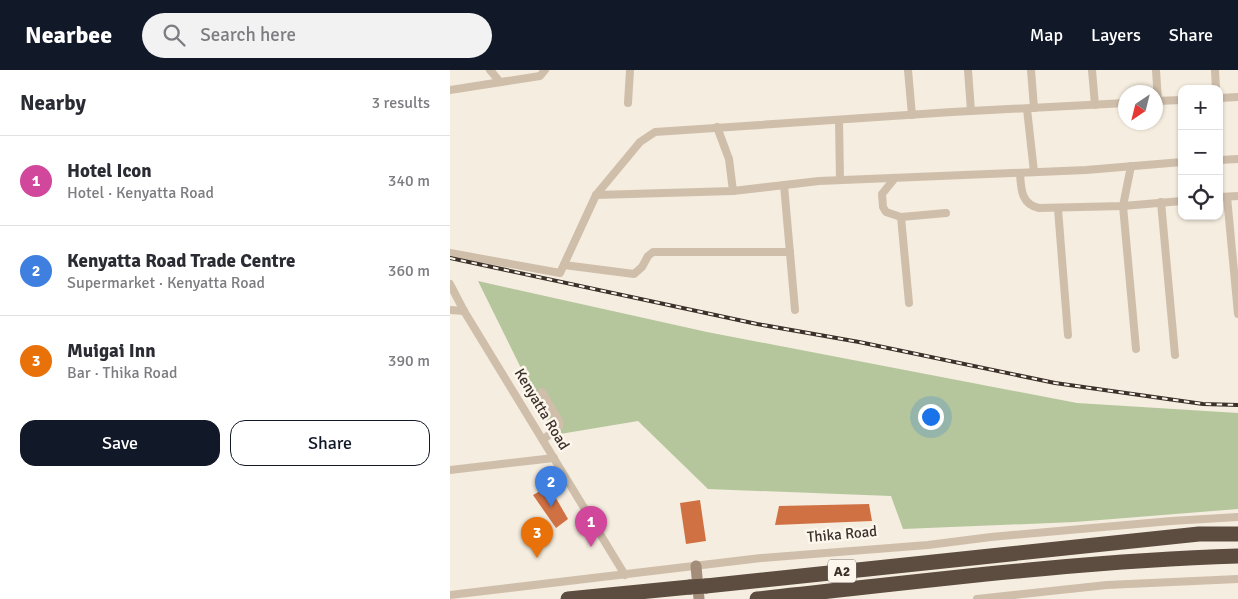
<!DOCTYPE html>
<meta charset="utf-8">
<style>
:root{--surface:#fff;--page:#f2f2f3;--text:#2b2b33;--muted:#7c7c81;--line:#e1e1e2;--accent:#111827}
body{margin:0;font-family:Signika,sans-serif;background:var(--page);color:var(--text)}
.controls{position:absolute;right:15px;top:15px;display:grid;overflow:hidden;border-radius:10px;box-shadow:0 1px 4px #0004}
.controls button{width:45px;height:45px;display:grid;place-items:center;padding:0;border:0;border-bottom:1px solid var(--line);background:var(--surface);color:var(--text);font:25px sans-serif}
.compass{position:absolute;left:668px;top:15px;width:45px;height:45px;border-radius:50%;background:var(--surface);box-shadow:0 1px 4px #0004;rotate:215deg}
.you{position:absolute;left:480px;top:346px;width:18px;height:18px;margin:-12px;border:4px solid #fff;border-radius:50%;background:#1a73e8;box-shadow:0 0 0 8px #1a73e833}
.badge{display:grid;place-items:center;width:32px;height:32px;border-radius:50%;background:var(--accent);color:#fff;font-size:16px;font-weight:700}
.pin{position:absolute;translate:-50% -41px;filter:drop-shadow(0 1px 2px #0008)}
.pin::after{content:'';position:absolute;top:26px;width:18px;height:15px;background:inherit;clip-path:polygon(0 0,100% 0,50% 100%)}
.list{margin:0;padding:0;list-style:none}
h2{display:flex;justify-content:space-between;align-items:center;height:65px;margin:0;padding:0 20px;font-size:21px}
h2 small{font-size:16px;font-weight:400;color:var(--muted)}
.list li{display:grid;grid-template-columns:32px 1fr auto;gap:15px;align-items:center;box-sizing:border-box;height:90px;padding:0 20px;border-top:1px solid var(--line)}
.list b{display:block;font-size:19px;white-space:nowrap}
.list p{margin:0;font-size:16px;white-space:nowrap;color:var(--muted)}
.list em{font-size:16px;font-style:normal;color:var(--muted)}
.actions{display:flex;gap:10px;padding:15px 20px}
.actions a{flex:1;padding:11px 0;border:1px solid var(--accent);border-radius:15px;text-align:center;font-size:18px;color:var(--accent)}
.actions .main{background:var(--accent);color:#fff}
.icon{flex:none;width:28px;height:28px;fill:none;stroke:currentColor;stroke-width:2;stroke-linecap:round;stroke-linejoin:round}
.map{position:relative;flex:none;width:788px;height:529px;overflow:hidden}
header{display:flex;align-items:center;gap:30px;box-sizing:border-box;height:70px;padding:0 25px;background:var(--accent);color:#fff}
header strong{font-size:24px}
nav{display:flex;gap:28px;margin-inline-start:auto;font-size:18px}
.search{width:350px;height:45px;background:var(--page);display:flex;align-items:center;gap:12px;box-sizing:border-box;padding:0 18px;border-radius:28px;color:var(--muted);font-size:19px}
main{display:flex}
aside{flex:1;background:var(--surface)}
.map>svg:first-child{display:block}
.green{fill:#b5c69d}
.building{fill:#d07143}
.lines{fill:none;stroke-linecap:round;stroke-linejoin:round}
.street{stroke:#cfbeaa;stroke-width:8}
.secondary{stroke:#a38d7a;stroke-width:11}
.highway{stroke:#5d4c40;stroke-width:15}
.rail-casing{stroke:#3c312a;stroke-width:4}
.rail{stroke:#fcf6ed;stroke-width:2;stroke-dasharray:5.5;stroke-linecap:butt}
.highway-bridge{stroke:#5d4c40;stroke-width:15}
.labels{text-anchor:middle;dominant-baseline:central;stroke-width:5;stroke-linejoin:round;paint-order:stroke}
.shield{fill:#fcf6ed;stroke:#766c64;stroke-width:1}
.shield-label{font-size:14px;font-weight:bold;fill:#3c312a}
.street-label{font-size:15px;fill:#3c312a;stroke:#fcf6ed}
</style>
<header>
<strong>Nearbee</strong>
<div class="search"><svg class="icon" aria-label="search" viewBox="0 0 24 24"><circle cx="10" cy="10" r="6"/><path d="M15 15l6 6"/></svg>Search here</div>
<nav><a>Map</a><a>Layers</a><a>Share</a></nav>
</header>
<main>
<aside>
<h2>Nearby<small>3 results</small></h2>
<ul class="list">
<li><span class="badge" style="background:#d1479c">1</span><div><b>Hotel Icon</b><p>Hotel · Kenyatta Road</p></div><em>340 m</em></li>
<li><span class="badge" style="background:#3f7fe0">2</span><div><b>Kenyatta Road Trade Centre</b><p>Supermarket · Kenyatta Road</p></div><em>360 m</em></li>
<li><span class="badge" style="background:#e8710a">3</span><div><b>Muigai Inn</b><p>Bar · Thika Road</p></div><em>390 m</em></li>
</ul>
<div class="actions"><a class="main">Save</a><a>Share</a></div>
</aside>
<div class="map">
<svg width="788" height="529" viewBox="0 0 788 529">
<rect width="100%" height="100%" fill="#f5eddf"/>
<!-- green -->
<polygon class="green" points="28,211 257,262 627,333 788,343 788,439 625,452 453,459 441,426 258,419 188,351 104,365"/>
<!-- building -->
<g class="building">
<polygon points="99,416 118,449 106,458 83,425"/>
<polygon points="250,430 256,471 236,474 230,433"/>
<polygon points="419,434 422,451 325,455 329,436"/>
</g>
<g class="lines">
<!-- street -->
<g class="street">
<polyline points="40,0 50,12"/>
<polyline points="458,0 462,45"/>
<polyline points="518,0 521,41"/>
<polyline points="581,0 584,38"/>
<polyline points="642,0 645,35"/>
<polyline points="706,0 708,31"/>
<polyline points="765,0 766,19"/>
<polyline points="0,20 90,6 95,0"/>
<polyline points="769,28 788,27"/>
<polyline points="706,31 732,30"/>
<polyline points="178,33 180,0"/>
<polyline points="577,39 584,102"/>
<polyline points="389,50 390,110"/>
<polyline points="267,57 279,89 283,121"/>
<polyline points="769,90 788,89"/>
<polyline points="681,96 673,136 686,279"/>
<path d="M570,103C571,119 571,134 589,138L673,136L732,131"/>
<polyline points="445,108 432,124 433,137 436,142 451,147 496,143"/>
<polyline points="334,115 345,240"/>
<polyline points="146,125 283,121 369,111 636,100 732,92"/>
<polyline points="769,127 788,126"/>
<polyline points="777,127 788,244"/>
<polyline points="711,132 725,285"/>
<polyline points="608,139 618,265"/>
<polyline points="451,147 459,233"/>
<polyline points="0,183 110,203 146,125 190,72 205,62 502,42 676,33"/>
<polyline points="114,195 184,204 192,197 198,186 203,182 340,182"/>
<polyline points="0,214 14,241 175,505"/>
<polyline points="0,240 14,241"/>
<polyline points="92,322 109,351 109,356 93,370"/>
<polyline points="0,400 104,388"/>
<polyline points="0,525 311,488 478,475 541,467 721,451 788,447"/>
<polyline points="527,529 657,515 788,509"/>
</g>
<!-- secondary -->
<polyline class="secondary" points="246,496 249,529"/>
<!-- highway -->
<g class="highway">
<polyline points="256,516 749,464 788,464"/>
<polyline points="118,529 240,517"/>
<path d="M307,529C467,512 627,491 788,486"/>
</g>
<defs>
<polyline id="rail" points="0,188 307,254 409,272 605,313 753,334 788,335"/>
</defs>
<!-- rail casing -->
<use href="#rail" class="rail-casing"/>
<!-- rail -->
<use href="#rail" class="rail"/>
<!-- highway-bridge -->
<polyline class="highway-bridge" points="240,517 256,516"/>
</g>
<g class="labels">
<!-- shield labels -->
<rect class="shield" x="378" y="489.5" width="28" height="23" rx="4"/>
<g class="shield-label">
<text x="392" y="501">A2</text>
</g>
<!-- street labels -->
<g class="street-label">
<text transform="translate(92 339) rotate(59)">Kenyatta Road</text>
<text transform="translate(392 464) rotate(-5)">Thika Road</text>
</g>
</g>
</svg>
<div class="controls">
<button>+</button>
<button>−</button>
<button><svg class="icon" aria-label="locate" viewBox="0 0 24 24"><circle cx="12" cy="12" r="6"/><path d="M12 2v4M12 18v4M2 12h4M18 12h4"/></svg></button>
</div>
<svg class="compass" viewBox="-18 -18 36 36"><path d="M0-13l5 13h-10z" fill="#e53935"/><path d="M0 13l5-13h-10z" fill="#7c7c81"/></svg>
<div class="you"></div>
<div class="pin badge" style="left:141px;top:477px;background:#d1479c">1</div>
<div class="pin badge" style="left:101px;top:437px;background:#3f7fe0">2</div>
<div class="pin badge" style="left:87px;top:488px;background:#e8710a">3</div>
</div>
</main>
